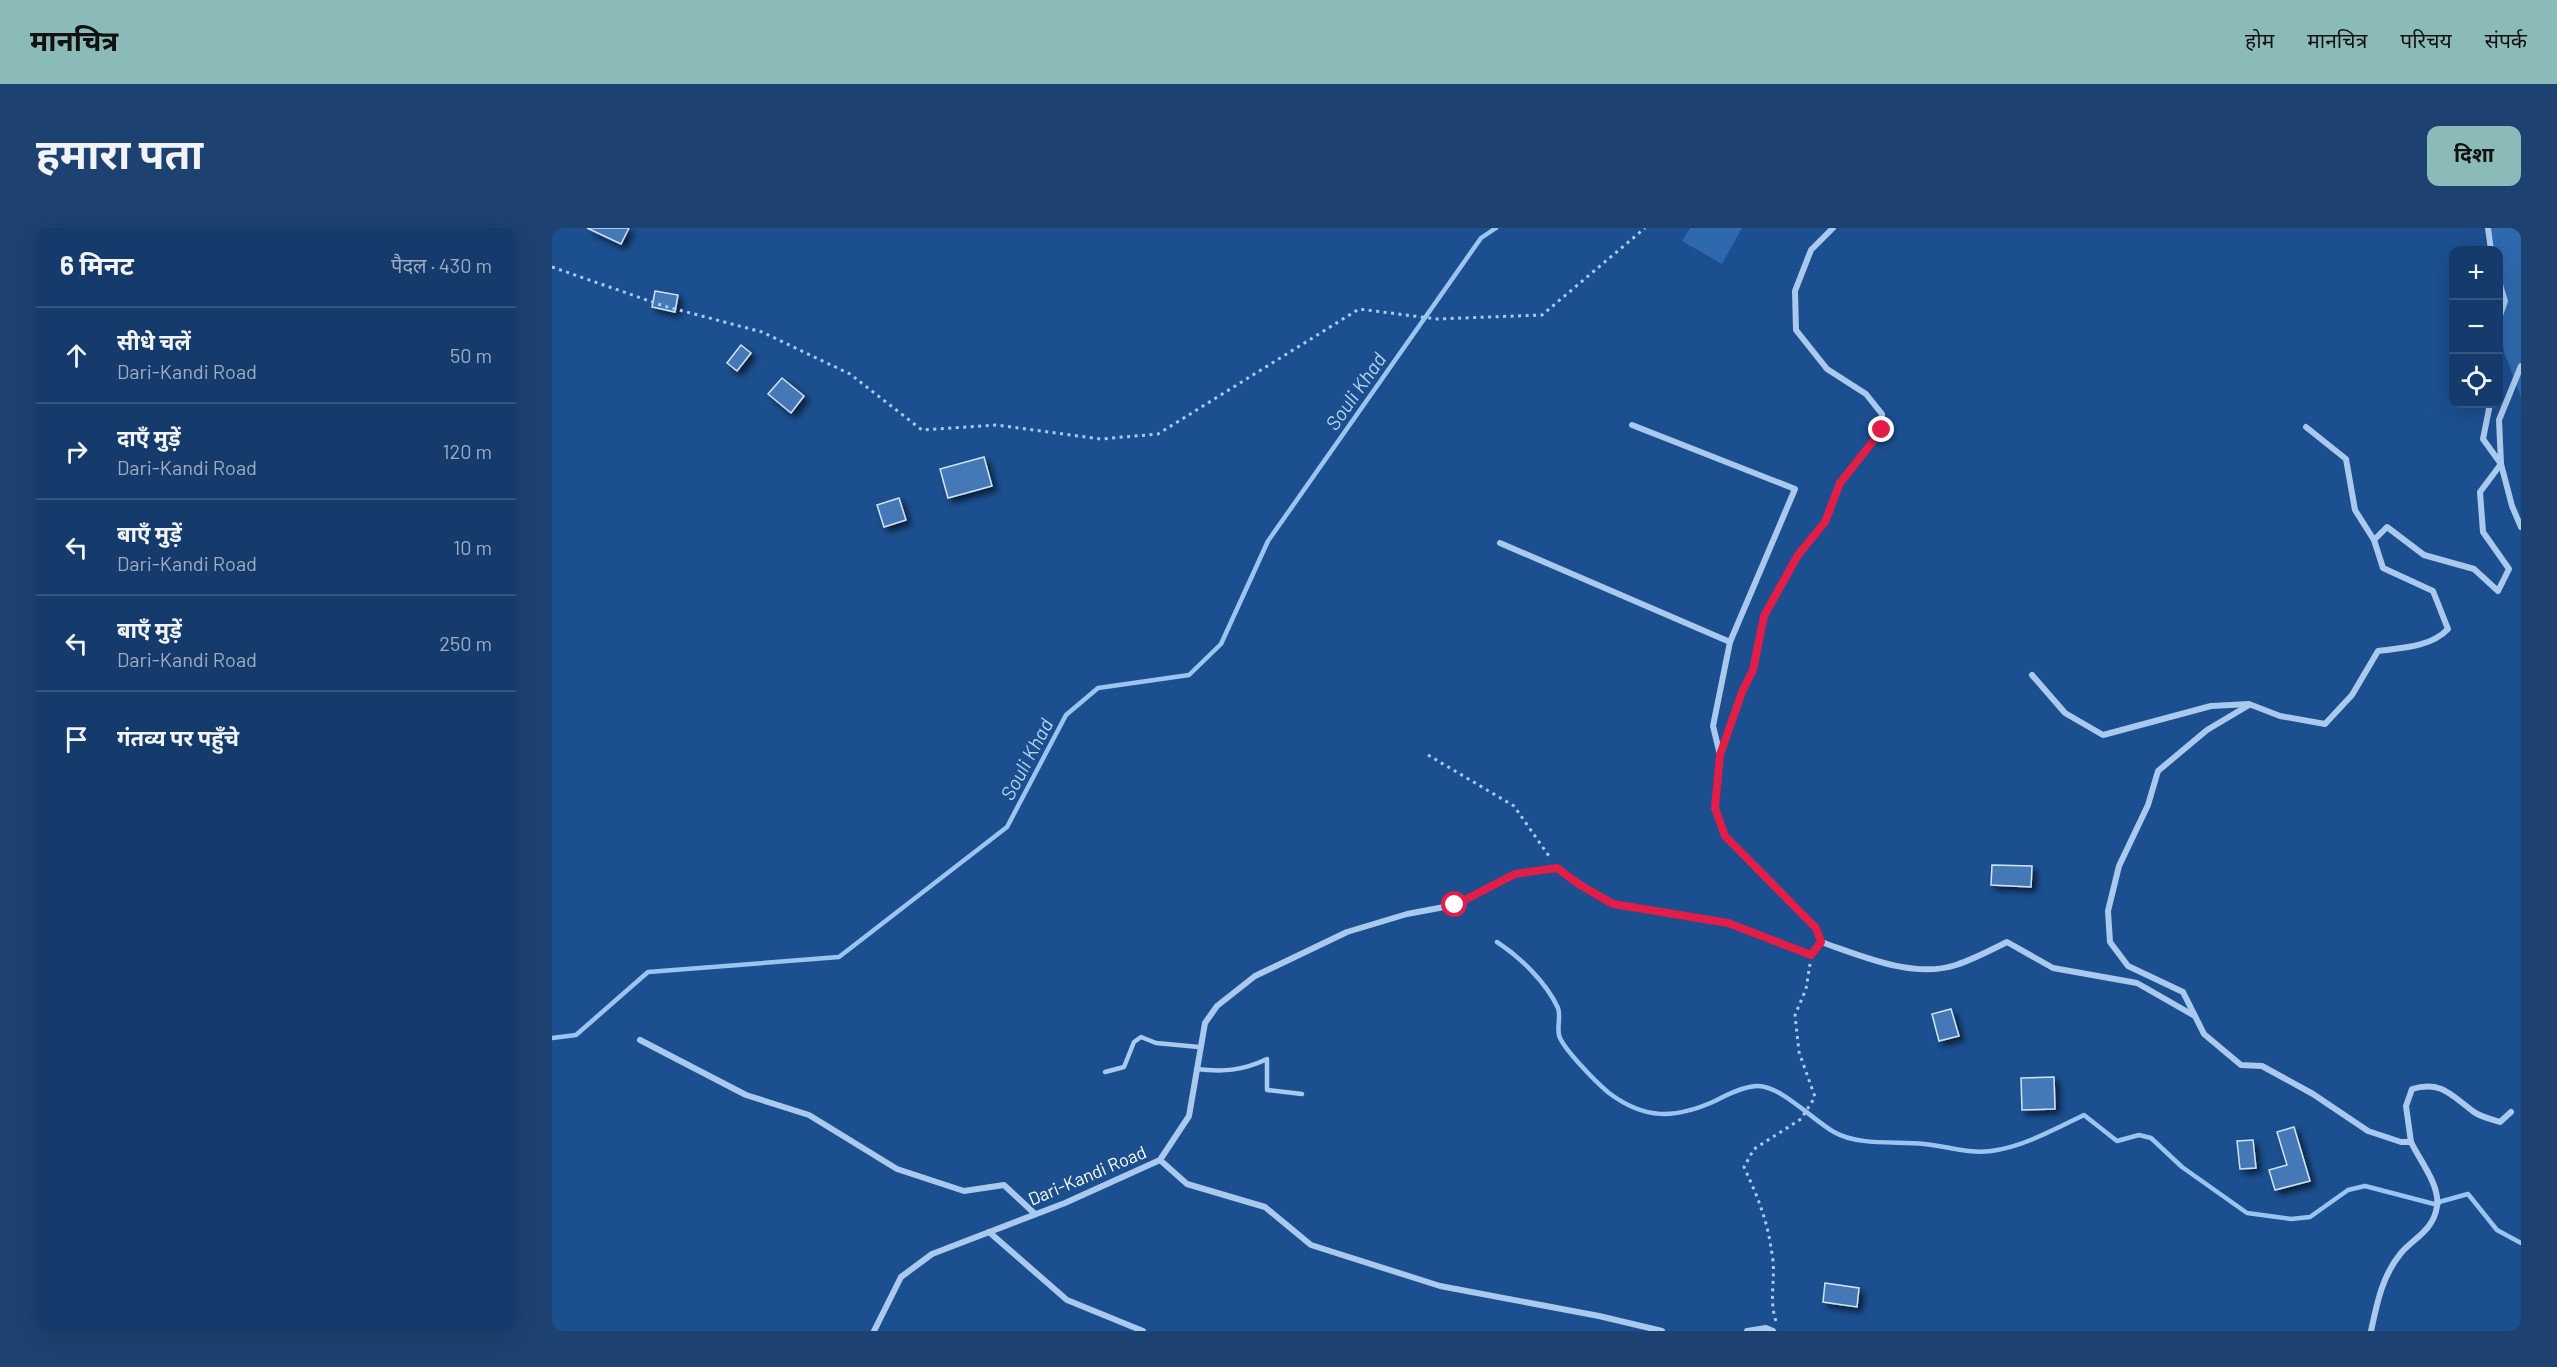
<!DOCTYPE html>
<html lang="hi">
<meta charset="utf-8">
<style>
:root{--surface:#143b6b;--page:#1d4271;--text:#f1f3f6;--muted:#9dadc1;--line:#33557e;--accent:#8bbbb9}
body{margin:0;font-family:Barlow,"Noto Sans Devanagari",sans-serif;background:var(--page);color:var(--text)}
.controls{position:absolute;right:18px;top:18px;display:grid;overflow:hidden;border-radius:12px;box-shadow:0 6px 24px #0002}
.controls button{width:54px;height:54px;display:grid;place-items:center;padding:0;border:0;border-bottom:2px solid var(--line);background:var(--surface);color:var(--text);font:30px sans-serif}
.stop{position:absolute;width:18px;height:18px;margin:-14px;border:4px solid #e11d48;border-radius:50%;background:#fff}
.stop.end{background:#e11d48;border-color:#fff;box-shadow:0 2px 6px #0008}
.list{margin:0;padding:0;list-style:none}
h2{display:flex;justify-content:space-between;align-items:center;height:78px;margin:0;padding:0 24px;font-size:26px}
h2 small{font-size:20px;font-weight:400;color:var(--muted)}
.list li{display:grid;grid-template-columns:39px 1fr auto;gap:18px;align-items:center;box-sizing:border-box;height:96px;padding:0 24px;border-top:2px solid var(--line)}
.list b{display:block;font-size:22px;white-space:nowrap}
.list p{margin:0;font-size:20px;white-space:nowrap;color:var(--muted)}
.list em{font-size:20px;font-style:normal;color:var(--muted)}
.icon{flex:none;width:33px;height:33px;fill:none;stroke:currentColor;stroke-width:2;stroke-linecap:round;stroke-linejoin:round}
.map{position:relative;flex:none;width:1969px;height:1103px;overflow:hidden;border-radius:12px}
header{display:flex;align-items:center;gap:36px;box-sizing:border-box;height:84px;padding:0 30px;background:var(--accent);color:#111}
header strong{font-size:28px}
nav{display:flex;gap:33px;margin-inline-start:auto;font-size:21px}
.intro{display:flex;align-items:center;justify-content:space-between;box-sizing:border-box;height:144px;padding:0 36px}
h1{margin:0;font-size:42px}
.button{padding:15px 27px;border-radius:12px;background:var(--accent);color:#111;font-size:21px;font-weight:700}
main{display:flex;gap:36px;padding:0 36px}
aside{flex:1;background:var(--surface);border-radius:12px;box-shadow:0 6px 24px #0002}
.map>svg:first-child{display:block}
.green{fill:#2e69ad}
.lines{fill:none;stroke-linecap:round;stroke-linejoin:round}
.stream{stroke:#9cc4f0;stroke-width:4.5}
.building{fill:#4478b7;stroke:#cfe3fa;stroke-width:1.5;filter:url(#shadow)}
.path{stroke:#a9c9ee;stroke-width:3;stroke-dasharray:3 4.5;stroke-linecap:butt}
.service{stroke:#a9c9ee;stroke-width:4.5}
.minor{stroke:#a9c9ee;stroke-width:6}
.route{stroke:#e11d48;stroke-width:8}
.labels{text-anchor:middle;dominant-baseline:central;stroke-width:4.5;stroke-linejoin:round;paint-order:stroke}
.street-label{font-size:18px;fill:#fff;stroke:#1b4f8f}
.water-label{font-size:20px;font-style:italic;fill:#b5d3f5;stroke:#1b4f8f}
</style>
<header>
<strong>मानचित्र</strong>
<nav><a>होम</a><a>मानचित्र</a><a>परिचय</a><a>संपर्क</a></nav>
</header>
<div class="intro"><h1>हमारा पता</h1><a class="button">दिशा</a></div>
<main>
<aside>
<h2>6 मिनट<small>पैदल · 430 m</small></h2>
<ul class="list">
<li><svg class="icon" aria-label="ahead" viewBox="0 0 24 24"><path d="M12 20V5M6 11l6-6 6 6"/></svg><div><b>सीधे चलें</b><p>Dari-Kandi Road</p></div><em>50 m</em></li>
<li><svg class="icon" aria-label="right" viewBox="0 0 24 24"><path d="M7 20v-9h11M14 6l5 5-5 5"/></svg><div><b>दाएँ मुड़ें</b><p>Dari-Kandi Road</p></div><em>120 m</em></li>
<li><svg class="icon" aria-label="left" viewBox="0 0 24 24"><path d="M17 20v-9H6M10 6l-5 5 5 5"/></svg><div><b>बाएँ मुड़ें</b><p>Dari-Kandi Road</p></div><em>10 m</em></li>
<li><svg class="icon" aria-label="left" viewBox="0 0 24 24"><path d="M17 20v-9H6M10 6l-5 5 5 5"/></svg><div><b>बाएँ मुड़ें</b><p>Dari-Kandi Road</p></div><em>250 m</em></li>
<li><svg class="icon" aria-label="arrive" viewBox="0 0 24 24"><path d="M6 21V4h12l-3 4 3 4H6"/></svg><div><b>गंतव्य पर पहुँचे</b></div></li>
</ul>
</aside>
<div class="map">
<svg width="1969" height="1103" viewBox="0 0 1969 1103">
<defs>
<filter id="shadow"><feDropShadow dx="4.5" dy="4.5" stdDeviation="3" flood-color="#0009"/></filter>
</defs>
<rect width="100%" height="100%" fill="#1b4f8f"/>
<!-- green -->
<g class="green">
<polygon points="1138,0 1190,0 1170,36 1130,13"/>
<polygon points="1937,0 1969,0 1969,169 1952,124 1946,77 1946,22 1940,22"/>
</g>
<g class="lines">
<!-- stream -->
<g class="stream">
<path d="M945,714C968,729 994,754 1006,780C1009,788 1005,798 1007,807C1010,820 1046,856 1057,865C1093,892 1123,891 1163,873C1176,866 1190,859 1205,858C1228,857 1262,893 1282,904C1306,918 1345,913 1372,916C1394,918 1416,926 1439,923C1471,919 1503,901 1532,887L1565,913L1587,907L1599,910L1630,939L1695,985L1739,991L1758,989L1796,962L1813,958L1886,977L1887,974L1916,966L1945,1002L1969,1015"/>
<polyline points="0,810 24,807 96,744 287,729 455,599 514,487 546,460 637,447 669,416 716,313 929,10 944,0"/>
</g>
</g>
<!-- building -->
<g class="building">
<polygon points="35,0 77,0 69,16"/>
<polygon points="103,63 126,67 123,84 100,79"/>
<polygon points="189,117 199,125 185,143 175,135"/>
<polygon points="230,150 252,168 239,185 216,166"/>
<polygon points="432,229 440,258 396,270 388,241"/>
<polygon points="347,270 354,292 332,299 325,277"/>
<polygon points="1440,637 1480,638 1479,659 1439,657"/>
<polygon points="1399,781 1407,808 1387,813 1380,786"/>
<polygon points="1502,849 1503,881 1470,882 1469,850"/>
<polygon points="1742,899 1758,953 1723,962 1717,942 1735,937 1725,904"/>
<polygon points="1701,912 1704,940 1688,941 1685,913"/>
<polygon points="1273,1055 1307,1060 1305,1079 1271,1074"/>
</g>
<g class="lines">
<!-- path -->
<g class="path">
<polyline points="0,39 112,78 210,104 298,146 370,202 444,197 549,211 606,206 807,81 885,91 990,87 1093,0"/>
<polyline points="876,527 962,578 999,631"/>
<path d="M1224,1093C1217,1073 1223,1054 1221,1033C1216,994 1208,974 1192,939L1202,921L1249,891L1263,869L1247,824L1243,787L1254,761L1258,736"/>
</g>
<!-- service -->
<g class="service">
<path d="M644,841C671,844 690,843 715,831V862L750,866"/>
<polyline points="553,844 572,839 582,814 589,809 604,815 647,819"/>
</g>
<!-- minor -->
<g class="minor">
<polyline points="1936,0 1939,22"/>
<polyline points="1946,50 1953,73 1946,93"/>
<polyline points="1938,176 1931,211 1949,236 1960,278 1969,299"/>
<polyline points="1080,197 1243,261 1178,414"/>
<polyline points="1754,199 1794,231 1803,282 1822,312"/>
<polyline points="948,315 1178,414 1161,498 1168,527"/>
<path d="M1480,447L1513,485L1551,507L1659,478L1697,476L1728,488L1773,496L1800,467L1826,423C1850,420 1879,419 1896,401L1881,363L1831,340L1822,312L1835,299L1872,327L1922,341L1946,363L1957,341L1931,304L1928,264L1949,236L1947,192L1969,138"/>
<path d="M1697,477L1655,502L1606,543L1596,577L1567,638L1556,683L1558,714L1576,738L1631,764L1652,806L1689,837L1710,838L1761,866L1816,903L1849,914H1859L1854,878L1860,861C1890,852 1900,868 1922,884C1929,889 1939,891 1948,894L1959,884"/>
<path d="M1269,714C1310,728 1361,751 1404,737C1422,731 1439,722 1455,714L1501,740L1585,755L1641,787"/>
<polyline points="88,812 194,867 257,887 345,941 412,963 452,957 483,986"/>
<polyline points="608,932 635,956 713,979 759,1017 888,1058 1047,1088 1110,1103"/>
<polyline points="437,1004 515,1072 591,1103"/>
<polyline points="322,1103 349,1049 380,1026 513,975 608,932 637,888 653,795 665,778 703,748 795,704 855,686 903,677 963,646 1005,640 1028,657 1061,676 1176,695 1259,727 1269,714 1264,700 1173,608 1163,580 1168,527 1190,464 1201,442 1212,388 1246,327 1273,294 1288,255 1330,202 1330,186 1314,166 1275,141 1244,102 1243,63 1259,22 1281,0"/>
<polyline points="1195,1103 1214,1100 1221,1103"/>
<path d="M1819,1103C1825,1075 1830,1048 1849,1025C1862,1010 1882,1002 1885,978C1888,957 1868,933 1859,914"/>
</g>
</g>
<g class="lines">
<!-- route -->
<polyline class="route" points="903,677 963,646 1005,640 1028,657 1061,676 1176,695 1259,727 1269,714 1264,700 1173,608 1163,580 1168,527 1190,464 1201,442 1212,388 1246,327 1273,294 1288,255 1330,202"/>
</g>
<g class="labels">
<!-- street labels -->
<g class="street-label">
<text transform="translate(535 947) rotate(-23)">Dari-Kandi Road</text>
</g>
<!-- water labels -->
<g class="water-label">
<text transform="translate(803 163) rotate(-55)">Souli Khad</text>
<text transform="translate(474 531) rotate(-62)">Souli Khad</text>
</g>
</g>
</svg>
<div class="controls">
<button>+</button>
<button>−</button>
<button><svg class="icon" aria-label="locate" viewBox="0 0 24 24"><circle cx="12" cy="12" r="6"/><path d="M12 2v4M12 18v4M2 12h4M18 12h4"/></svg></button>
</div>
<div class="stop" style="left:903px;top:677px"></div>
<div class="stop end" style="left:1330px;top:202px"></div>
</div>
</main>
